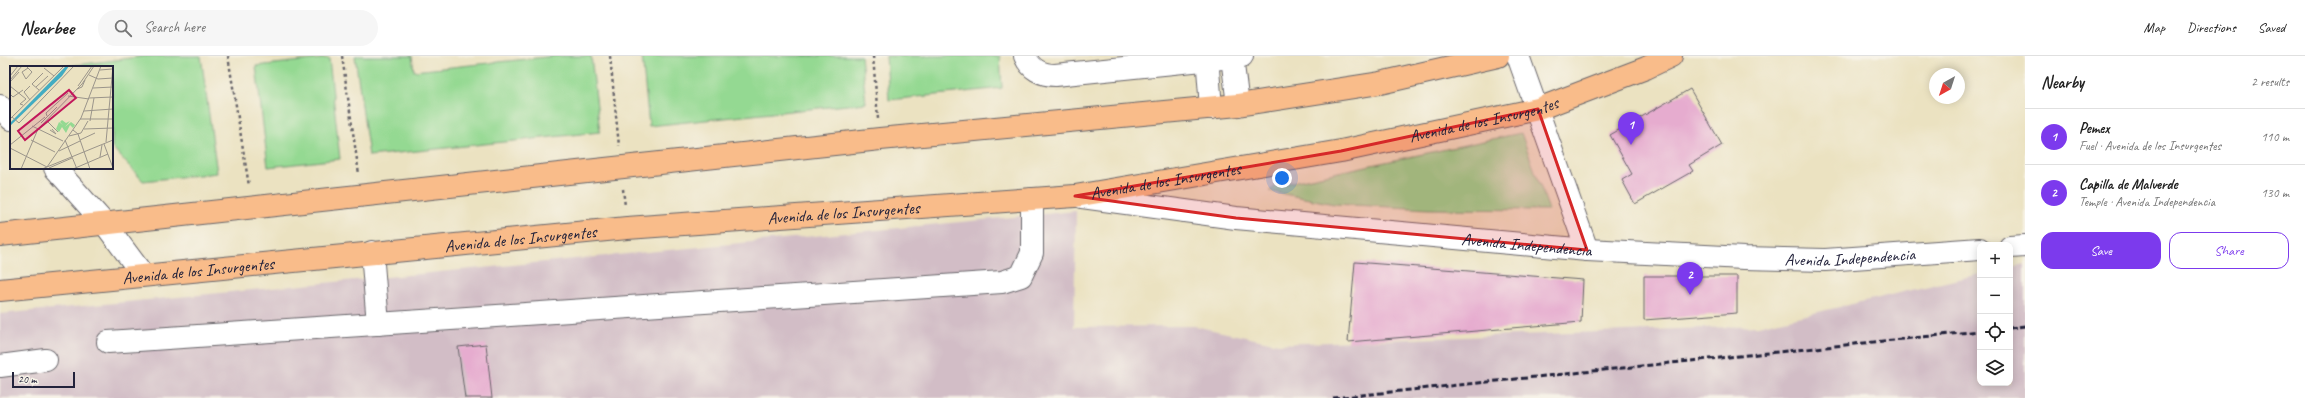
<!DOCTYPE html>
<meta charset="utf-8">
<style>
:root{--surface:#fff;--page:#f6f6f6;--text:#222;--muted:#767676;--line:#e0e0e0;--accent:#7c3aed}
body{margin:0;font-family:Caveat,sans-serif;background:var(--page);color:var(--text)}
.controls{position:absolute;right:12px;bottom:12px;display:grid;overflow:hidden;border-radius:8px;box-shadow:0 2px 10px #0003}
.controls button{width:36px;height:36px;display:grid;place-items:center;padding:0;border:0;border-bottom:1px solid var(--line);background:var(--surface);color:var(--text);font:20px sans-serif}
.compass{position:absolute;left:1929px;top:12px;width:36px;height:36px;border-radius:50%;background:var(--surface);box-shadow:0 2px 10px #0003;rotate:219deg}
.scale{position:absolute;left:12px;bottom:10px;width:63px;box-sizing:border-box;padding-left:4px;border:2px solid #22223b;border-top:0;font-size:11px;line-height:14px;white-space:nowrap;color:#22223b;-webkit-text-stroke:3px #f7f3e8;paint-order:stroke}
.you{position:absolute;left:1282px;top:122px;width:14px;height:14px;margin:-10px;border:3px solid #fff;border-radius:50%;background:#1a73e8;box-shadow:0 0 0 6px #1a73e833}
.badge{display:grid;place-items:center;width:26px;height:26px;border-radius:50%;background:var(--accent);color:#fff;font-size:13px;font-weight:700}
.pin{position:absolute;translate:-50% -33px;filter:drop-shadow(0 1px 2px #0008)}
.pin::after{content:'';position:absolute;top:21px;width:14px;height:12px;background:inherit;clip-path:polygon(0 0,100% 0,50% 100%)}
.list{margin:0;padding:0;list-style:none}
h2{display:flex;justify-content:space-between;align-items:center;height:52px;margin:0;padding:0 16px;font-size:17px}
h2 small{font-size:13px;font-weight:400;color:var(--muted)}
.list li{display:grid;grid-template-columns:26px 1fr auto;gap:12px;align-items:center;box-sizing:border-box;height:56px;padding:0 16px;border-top:1px solid var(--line)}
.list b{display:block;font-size:15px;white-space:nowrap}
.list p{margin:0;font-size:13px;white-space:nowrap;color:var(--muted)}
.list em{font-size:13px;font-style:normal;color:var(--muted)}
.actions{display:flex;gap:8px;padding:12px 16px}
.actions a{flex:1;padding:9px 0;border:1px solid var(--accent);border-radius:12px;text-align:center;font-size:14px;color:var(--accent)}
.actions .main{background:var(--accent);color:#fff}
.icon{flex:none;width:22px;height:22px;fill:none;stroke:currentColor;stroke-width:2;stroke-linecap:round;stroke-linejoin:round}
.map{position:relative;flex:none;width:2025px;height:342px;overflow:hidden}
header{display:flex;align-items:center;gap:24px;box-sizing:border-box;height:56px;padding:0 20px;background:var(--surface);border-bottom:1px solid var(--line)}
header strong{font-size:19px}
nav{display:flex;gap:22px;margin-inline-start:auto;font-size:14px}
.search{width:280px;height:36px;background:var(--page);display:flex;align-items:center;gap:10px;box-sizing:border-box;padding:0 14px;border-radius:22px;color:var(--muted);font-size:15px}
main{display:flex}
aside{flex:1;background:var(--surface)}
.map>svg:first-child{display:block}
.industrial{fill:#d2bdc6}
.green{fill:#94d992;stroke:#5b7e66}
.building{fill:#e6accf}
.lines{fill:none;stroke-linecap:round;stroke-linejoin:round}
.minor-casing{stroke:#68656a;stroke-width:24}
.major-casing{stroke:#68656a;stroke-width:24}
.path{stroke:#68656a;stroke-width:2.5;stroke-dasharray:3 3;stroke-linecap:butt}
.minor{stroke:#fff;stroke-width:22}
.major{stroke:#f9bc8a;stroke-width:22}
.rail{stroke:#22223b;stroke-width:3;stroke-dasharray:6 3;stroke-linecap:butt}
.marked{fill:#d62828;fill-opacity:0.2;stroke:#d62828;stroke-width:3;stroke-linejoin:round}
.labels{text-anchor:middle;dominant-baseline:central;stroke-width:4;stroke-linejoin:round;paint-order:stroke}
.street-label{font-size:17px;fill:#22223b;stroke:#f7f3e8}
.inset-road{fill:none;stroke:#9b958b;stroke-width:1}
.view{fill:#c2185b;fill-opacity:0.15;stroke:#c2185b;stroke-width:2}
.inset-edge{fill:none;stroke:#22223b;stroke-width:2}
</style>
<header>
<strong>Nearbee</strong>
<div class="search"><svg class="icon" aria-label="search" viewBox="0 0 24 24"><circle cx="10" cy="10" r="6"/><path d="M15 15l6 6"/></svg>Search here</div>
<nav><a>Map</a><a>Directions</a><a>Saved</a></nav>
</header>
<main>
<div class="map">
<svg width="2025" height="342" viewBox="0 0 2025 342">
<rect width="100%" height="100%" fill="#f7f3e8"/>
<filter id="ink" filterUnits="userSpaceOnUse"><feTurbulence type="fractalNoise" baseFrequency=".025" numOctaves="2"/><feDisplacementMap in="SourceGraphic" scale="8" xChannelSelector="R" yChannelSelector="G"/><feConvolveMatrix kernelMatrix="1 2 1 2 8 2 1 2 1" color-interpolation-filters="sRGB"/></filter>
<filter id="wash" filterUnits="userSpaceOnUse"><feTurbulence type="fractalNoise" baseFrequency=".012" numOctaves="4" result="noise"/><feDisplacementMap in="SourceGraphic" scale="16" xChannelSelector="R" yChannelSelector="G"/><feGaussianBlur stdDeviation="0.9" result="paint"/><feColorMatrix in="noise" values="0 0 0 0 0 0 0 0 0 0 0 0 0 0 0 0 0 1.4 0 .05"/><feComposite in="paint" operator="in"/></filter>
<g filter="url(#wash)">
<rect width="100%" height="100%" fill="#ebe2c1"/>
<!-- industrial -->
<polygon class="industrial" points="1076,155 1074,271 1194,270 1278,288 1758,270 1980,218 1980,327 2010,327 2010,211 2025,208 2025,342 0,342 0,258"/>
<!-- green -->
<g class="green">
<polygon points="146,0 201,0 217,117 143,125 112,91 112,11 61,11"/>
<polygon points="355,0 412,0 414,15 555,0 591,0 600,76 369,100"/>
<polygon points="642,0 861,0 866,47 649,70"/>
<polygon points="886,0 1000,0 1002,32 889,44"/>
<polygon points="329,2 340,103 268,111 256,10"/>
<polygon points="1521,77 1549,154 1429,153 1334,148 1269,135 1278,129"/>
</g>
<g id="blocks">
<!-- building -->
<g class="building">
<polygon points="1690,33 1722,89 1689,109 1693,115 1635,148 1622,124 1632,118 1610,79"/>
<polygon points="1355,206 1583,224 1581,266 1348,286"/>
<polygon points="1644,220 1737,220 1737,257 1644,264"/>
<polygon points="486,288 492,342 465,342 458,291"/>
</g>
</g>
</g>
<g filter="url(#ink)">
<use href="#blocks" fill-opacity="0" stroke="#68656a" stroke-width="1"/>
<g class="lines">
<defs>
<g id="minor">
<path d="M1025,0C1030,13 1042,19 1055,19L1242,0"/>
<polyline points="1207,0 1211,52"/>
<polyline points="1518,0 1587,194"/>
<polyline points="1232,1 1238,49"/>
<polyline points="0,50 11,63"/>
<polyline points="55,112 105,168 143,219"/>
<path id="s1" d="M1082,141L1236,162L1587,194L1744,202L1825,204L1980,193"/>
<polyline points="2010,191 2025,190"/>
<polyline points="372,196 378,268"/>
<polyline points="108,286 1002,226 1021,220 1032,197 1032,143"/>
<polyline points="0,310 46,304"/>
</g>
<g id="major">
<polyline points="0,179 880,83 1238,49 1380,27 1498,0"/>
<path id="s2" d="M0,234L627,172L1075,140L1341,95L1538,53L1646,12L1671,0"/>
</g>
</defs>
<!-- minor casing -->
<use href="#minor" class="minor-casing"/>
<!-- major casing -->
<use href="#major" class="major-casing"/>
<!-- path -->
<g class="path">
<polyline points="228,0 249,130"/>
<polyline points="342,0 359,118"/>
<polyline points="610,0 619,90"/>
<polyline points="873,0 878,63"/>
<polyline points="623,133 625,150"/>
</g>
<!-- minor -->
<use href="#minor" class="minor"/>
<!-- major -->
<use href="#major" class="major"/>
<!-- rail -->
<g class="rail">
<polyline points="2010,272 2025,270"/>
<polyline points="1333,342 1980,275"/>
</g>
</g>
</g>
<!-- marked area -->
<path class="marked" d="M1538,53L1587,194L1236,162L1075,140L1341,95Z"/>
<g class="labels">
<!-- street labels -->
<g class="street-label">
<text stroke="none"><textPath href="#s2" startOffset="1495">Avenida de los Insurgentes</textPath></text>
<text stroke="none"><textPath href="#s2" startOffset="1171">Avenida de los Insurgentes</textPath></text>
<text stroke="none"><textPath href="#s2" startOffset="847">Avenida de los Insurgentes</textPath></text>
<text stroke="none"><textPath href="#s2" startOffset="523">Avenida de los Insurgentes</textPath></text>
<text stroke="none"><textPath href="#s1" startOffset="447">Avenida Independencia</textPath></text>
<text stroke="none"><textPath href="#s1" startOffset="771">Avenida Independencia</textPath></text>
<text stroke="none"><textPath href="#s2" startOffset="199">Avenida de los Insurgentes</textPath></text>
</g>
</g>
<!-- overview -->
<g transform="translate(10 10)">
<rect width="103" height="103" fill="#ebe2c1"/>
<path d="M52,54L56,57L60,55L55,61L61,56L65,59L63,62L60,59L56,67L52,61L49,66L46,63L49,56L53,59L50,56Z" fill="#94d992"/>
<path d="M56,0H59L52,10L0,60V57Z" fill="#42acc2"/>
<path class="inset-road" d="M16,0L22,6L16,13L12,6L18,2M34,2L44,10M90,4L102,3M79,9L88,13L103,12M0,10L8,0M0,14L12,0M0,16L9,6M0,20L16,33L10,38L13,39M68,20L82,0M26,21L38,10M83,22L103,21M67,23L72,21L75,14M29,24L22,18L33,7M0,28L3,31L13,24M58,30L79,33M79,32L103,31M20,34L14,26L20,20M74,45L103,43M37,50L36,47L58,27M2,51L9,57L64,0M0,53L54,0M70,53H103M37,55L48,66M80,55L84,32M31,57L47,41M22,60L53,75M74,63L103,62M40,64L46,68L42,63M63,64L68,68L80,103M59,70L71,67L78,55M21,74L45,86M55,74L67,103M70,74L85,67M96,76L103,0M94,78L103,102M0,79L35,51M0,82L37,101M49,85L70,75M90,91L92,79M37,101L71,52L91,0M39,102L62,92M11,103L28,63L72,18L84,0M32,103L103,74M63,103L98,88"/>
<path class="view" d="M59,24L66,32L15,74L8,65Z"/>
<rect width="103" height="103" class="inset-edge"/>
</g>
</svg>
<div class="controls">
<button>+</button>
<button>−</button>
<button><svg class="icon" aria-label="locate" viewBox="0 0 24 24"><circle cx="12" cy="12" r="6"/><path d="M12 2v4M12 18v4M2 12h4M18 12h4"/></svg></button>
<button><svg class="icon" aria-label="layers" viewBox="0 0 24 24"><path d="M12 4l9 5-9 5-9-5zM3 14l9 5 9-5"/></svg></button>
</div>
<svg class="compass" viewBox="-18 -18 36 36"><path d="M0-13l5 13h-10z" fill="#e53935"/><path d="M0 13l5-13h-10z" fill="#767676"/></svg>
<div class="scale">20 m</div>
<div class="you"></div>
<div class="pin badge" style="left:1631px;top:89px">1</div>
<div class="pin badge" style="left:1690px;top:239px">2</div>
</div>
<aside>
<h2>Nearby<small>2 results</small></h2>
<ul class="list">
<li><span class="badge">1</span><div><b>Pemex</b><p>Fuel · Avenida de los Insurgentes</p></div><em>110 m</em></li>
<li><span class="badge">2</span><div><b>Capilla de Malverde</b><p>Temple · Avenida Independencia</p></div><em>130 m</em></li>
</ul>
<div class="actions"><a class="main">Save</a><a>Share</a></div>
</aside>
</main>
